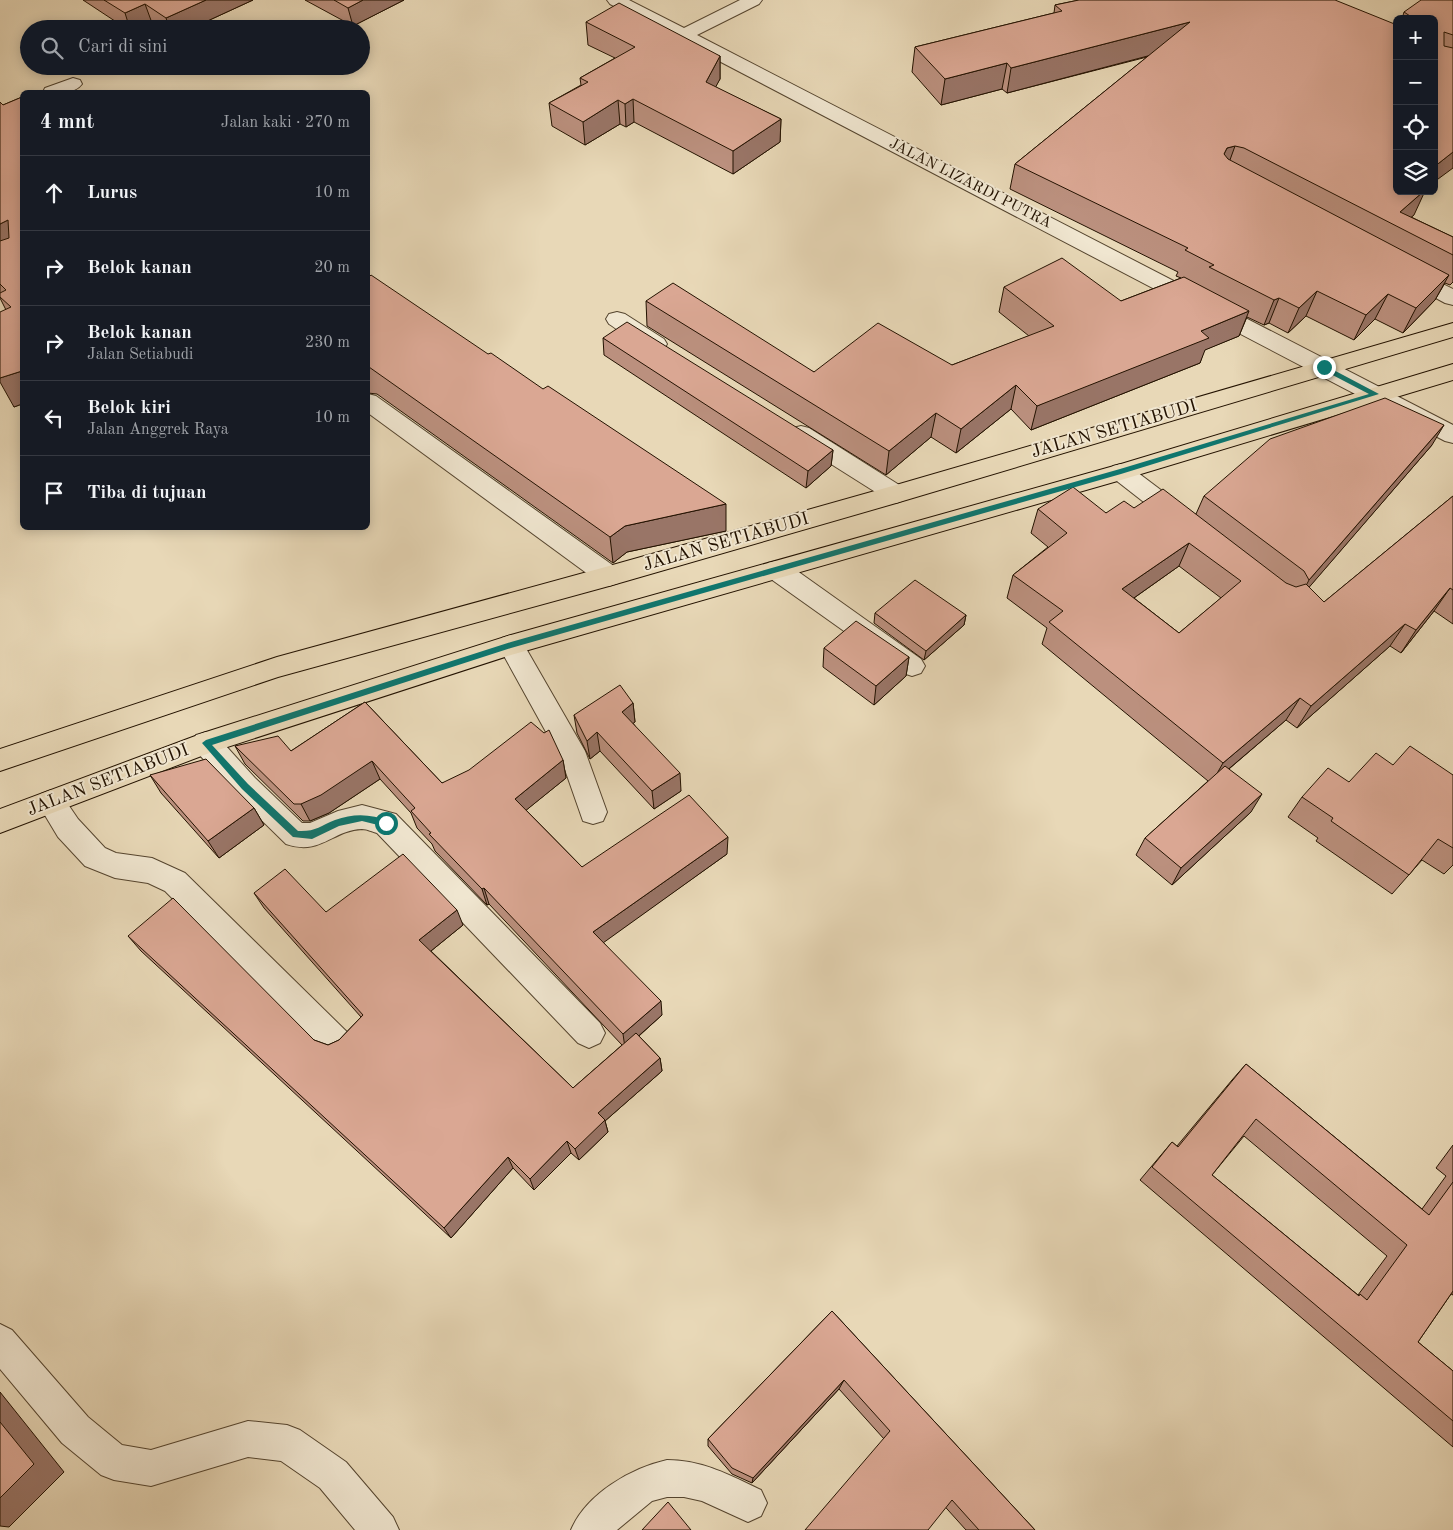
<!DOCTYPE html>
<html lang="id">
<meta charset="utf-8">
<style>
:root{--surface:#171b24;--page:#20242c;--text:#f1f3f6;--muted:#9ea1a6;--line:#363941}
body{margin:0;font-family:"Old Standard TT",serif;background:var(--page);color:var(--text)}
.controls{position:absolute;right:15px;top:15px;display:grid;overflow:hidden;border-radius:8px;box-shadow:0 2px 12px #0003}
.controls button{width:45px;height:45px;display:grid;place-items:center;padding:0;border:0;border-bottom:1px solid var(--line);background:var(--surface);color:var(--text);font:25px sans-serif}
.stop{position:absolute;width:15px;height:15px;margin:-11px;border:4px solid #0f766e;border-radius:50%;background:#fff}
.stop.end{background:#0f766e;border-color:#fff;box-shadow:0 1px 5px #0008}
.list{margin:0;padding:0;list-style:none}
h2{display:flex;justify-content:space-between;align-items:center;height:65px;margin:0;padding:0 20px;font-size:21px}
h2 small{font-size:16px;font-weight:400;color:var(--muted)}
.list li{display:grid;grid-template-columns:32px 1fr auto;gap:15px;align-items:center;box-sizing:border-box;height:75px;padding:0 20px;border-top:1px solid var(--line)}
.list b{display:block;font-size:19px;white-space:nowrap}
.list p{margin:0;font-size:16px;white-space:nowrap;color:var(--muted)}
.list em{font-size:16px;font-style:normal;color:var(--muted)}
.icon{flex:none;width:28px;height:28px;fill:none;stroke:currentColor;stroke-width:2;stroke-linecap:round;stroke-linejoin:round}
.map{position:relative;flex:none;width:1453px;height:1530px;overflow:hidden}
.search{position:absolute;background:var(--surface);box-shadow:0 2px 12px #0003;left:20px;top:20px;width:350px;height:55px;display:flex;align-items:center;gap:12px;box-sizing:border-box;padding:0 18px;border-radius:28px;color:var(--muted);font-size:19px}
.panel{position:absolute;background:var(--surface);box-shadow:0 2px 12px #0003;left:20px;top:90px;width:350px;height:440px;border-radius:8px}
.map>svg:first-child{display:block}
.lines{fill:none;stroke-linecap:round;stroke-linejoin:round}
.minor-casing{stroke:#54442e;stroke-width:2}
.major-casing{stroke:#231200;stroke-width:2}
.minor{fill:#f0e6d0;fill-rule:evenodd}
.major{fill:#e8d8b7;fill-rule:evenodd}
.wall{fill:#bb907e;stroke:#231200;fill-rule:evenodd}
.shaded-wall{fill:#997567;stroke:#231200}
.building{fill:#daa793;stroke:#231200;fill-rule:evenodd}
.route{fill:#0f766e}
.labels{text-anchor:middle;dominant-baseline:central;stroke-width:4;stroke-linejoin:round;paint-order:stroke}
.far-street-label{font-size:15px;fill:#231200;stroke:#f0e6d0}
.street-label{font-size:18px;fill:#231200;stroke:#f0e6d0}
</style>
<div class="map">
<svg width="1453" height="1530" viewBox="0 0 1453 1530">
<rect width="100%" height="100%" fill="#e8d8b7"/>
<filter id="stains"><feTurbulence type="fractalNoise" baseFrequency=".004" numOctaves="4"/><feColorMatrix values="0 0 0 0 .2 0 0 0 0 .09 0 0 0 0 .02 0 0 0 .5 -.17"/></filter>
<radialGradient id="worn" r=".72"><stop offset=".6" stop-color="#630" stop-opacity="0"/><stop offset="1" stop-color="#630" stop-opacity=".3"/></radialGradient>
<g class="lines">
<defs>
<g id="minor">
<polygon points="607,0 629,0 684,28 740,0 762,0 759,4 697,35 1453,425 1453,443 1445,441 610,4"/>
<path d="M73,78L80,80L82,84C74,95 54,93 43,92L45,88Z"/>
<polygon points="1408,267 1453,289 1453,305 1445,303 1401,279 1398,274 1401,269"/>
<path d="M617,312L625,314L664,339L667,344L664,349C645,354 625,334 609,324L606,319L609,314Z"/>
<polygon points="368,394 376,396 618,569 621,576 618,583 609,586 600,583 368,413"/>
<polygon points="801,426 809,428 904,488 908,494 904,500 896,503 888,500 793,440 789,434 793,428"/>
<polygon points="1121,464 1129,466 1190,512 1193,518 1190,524 1181,527 1172,524 1113,478 1109,472 1113,466"/>
<polygon points="777,561 786,563 921,659 925,666 921,673 912,676 903,673 768,577 765,570 768,563"/>
<polygon points="511,635 520,638 585,751 607,812 603,821 593,824 583,821 562,761 498,645 502,638"/>
<path d="M206,732L216,735L255,778L302,823H310L338,811L362,805L396,814L600,1023L605,1033L600,1043L589,1048L578,1043L377,833C373,832 367,829 362,829C332,830 321,856 286,844L235,794L196,751L192,743L196,735Z"/>
<polygon points="51,790 61,794 78,819 105,848 116,853 152,858 185,873 347,1032 352,1042 347,1052 336,1057 325,1052 165,891 148,883 115,878 85,866 58,837 37,802 41,794"/>
<polygon points="0,1324 12,1330 88,1417 122,1445 151,1450 248,1421 287,1425 300,1430 346,1462 393,1517 399,1530 355,1530 320,1488 281,1461 248,1457 151,1486 114,1480 101,1475 62,1443 0,1369"/>
<path d="M667,1460C702,1460 730,1475 761,1490L767,1503L761,1516L748,1522L702,1501L684,1497H667L652,1501L617,1530H571C586,1494 631,1468 667,1460Z"/>
</g>
<g id="major">
<polygon points="1453,323 1453,337 896,503 609,586 278,677 0,771 0,749 277,657 609,566 896,485"/>
<polygon points="1453,364 1453,380 1121,480 511,655 212,752 0,833 0,809 206,732 511,635 1121,464"/>
</g>
</defs>
<!-- minor casing -->
<use href="#minor" class="minor-casing"/>
<!-- major casing -->
<use href="#major" class="major-casing"/>
<!-- minor -->
<use href="#minor" class="minor"/>
<!-- major -->
<use href="#major" class="major"/>
</g>
<!-- wall -->
<g class="wall">
<polygon points="83,0 253,0 190,29 161,29 152,23 139,29 127,29"/>
<polygon points="305,0 404,0 353,26"/>
<polygon points="1079,0 1414,215 1411,217 1453,237 1453,282 1450,285 1445,283 1435,300 1403,333 1375,319 1354,340 1306,316 1288,333 1269,323 1264,325 1247,317 1239,336 1204,350 1200,363 1031,430 1011,409 956,453 931,437 886,475 647,326 646,301 814,372 952,365 1029,336 999,312 1004,287 1121,301 1181,278 1176,276 1178,272 1010,189 1015,164 1147,57 1007,93 1002,89 941,105 912,72 915,47 1054,13 1055,5"/>
<polygon points="1453,0 1453,168 1434,19 1402,19 1404,12"/>
<polygon points="586,22 720,56 720,79 715,87 781,119 780,142 733,174 634,122 626,127 620,124 585,145 552,126 549,103 581,85 580,78 615,58 588,45"/>
<polygon points="22,97 22,404 14,407 6,310 0,298 0,102 3,105"/>
<polygon points="368,278 726,531 627,552 613,563 377,394 368,393"/>
<polygon points="603,338 833,450 831,466 806,488 604,355"/>
<path d="M1432,445L1309,587L1324,602L1453,496V624L1434,611L1401,653L1390,646L1297,728L1286,720L1229,769L1251,812L1172,885L1136,855L1145,838L1208,781L1042,644L1047,628L1007,598L1013,575L1048,547L1031,533L1038,509L1106,513L1134,508L1196,514L1204,496ZM1179,566L1221,598L1179,633L1134,598Z"/>
<polygon points="875,613 966,615 964,625 924,660 874,623"/>
<polygon points="824,648 909,657 906,676 874,705 823,667"/>
<polygon points="365,702 442,783 563,760 566,778 526,810 582,867 727,854 603,942 662,1015 639,1036 660,1058 662,1071 605,1121 608,1132 579,1160 571,1153 534,1190 513,1168 451,1238 141,951 128,936 314,1040 328,1045 339,1040 361,1017 264,908 254,893 326,912 463,925 431,951 573,1088 622,1045 489,904 487,905 435,851 432,844 417,828 411,813 380,779 329,813 310,821 303,821 245,764 235,746 291,751"/>
<polygon points="633,703 635,722 633,723 681,791 654,809 600,751 590,759 577,733 574,715"/>
<polygon points="1393,765 1453,775 1453,865 1444,874 1422,860 1392,894 1316,841 1318,838 1288,817 1302,797 1349,782"/>
<polygon points="150,775 254,808 264,825 219,858 161,793"/>
<path d="M1246,1064L1422,1209L1446,1176L1436,1168L1453,1145V1295L1451,1294L1418,1342L1453,1371V1447L1140,1180L1172,1142L1177,1146L1232,1080ZM1244,1136L1387,1256L1358,1295L1212,1175Z"/>
<polygon points="832,1311 1035,1530 966,1530 839,1389 752,1483 732,1474 708,1446 708,1439"/>
</g>
<!-- shaded-wall -->
<g class="shaded-wall">
<polygon points="206,0 253,0 190,29 170,29 166,18"/>
<polygon points="363,0 404,0 353,26 348,8"/>
<polygon points="145,4 152,23 139,29 130,29 125,13"/>
<polygon points="1190,22 1182,47 1007,93 1011,68"/>
<polygon points="720,56 720,79 706,105 706,82"/>
<polygon points="1007,63 1002,89 941,105 945,79"/>
<polygon points="633,99 634,122 626,127 625,104"/>
<polygon points="618,100 620,124 585,145 583,122"/>
<polygon points="781,119 780,142 733,174 733,151"/>
<polygon points="1235,146 1226,171 1224,154 1227,148"/>
<polygon points="1453,152 1453,168 1434,182 1434,167"/>
<polygon points="1424,191 1425,191 1414,215 1399,227 1400,212"/>
<polygon points="8,220 22,248 0,258 0,224"/>
<polygon points="1449,275 1435,300 1403,333 1416,308"/>
<polygon points="1317,291 1306,316 1288,333 1299,308"/>
<polygon points="1388,294 1375,319 1354,340 1366,315"/>
<polygon points="1279,298 1269,323 1264,325 1274,300"/>
<polygon points="1249,311 1239,336 1205,350 1200,363 1031,430 1037,406 1201,331"/>
<polygon points="22,371 22,404 14,407 0,382 0,378"/>
<polygon points="1016,385 1011,409 956,453 961,429"/>
<polygon points="936,413 931,437 886,475 889,451"/>
<polygon points="1444,425 1432,445 1299,599 1309,580"/>
<polygon points="833,450 831,466 806,488 808,471"/>
<polygon points="726,504 726,531 627,552 613,563 610,537 625,526"/>
<polygon points="1189,543 1179,566 1114,612 1122,589"/>
<polygon points="1450,588 1434,611 1401,653 1416,630"/>
<polygon points="966,615 964,625 924,660 926,651"/>
<polygon points="1405,624 1390,646 1297,728 1311,706"/>
<polygon points="909,657 906,676 874,705 876,686"/>
<polygon points="1300,698 1286,720 1211,784 1223,763"/>
<polygon points="633,703 635,722 624,730 622,712"/>
<polygon points="597,732 600,751 590,759 587,741"/>
<polygon points="563,760 566,778 519,816 515,799"/>
<polygon points="372,761 380,779 329,813 310,821 301,804"/>
<polygon points="680,773 681,791 654,809 652,791"/>
<polygon points="1262,794 1251,812 1172,885 1181,868"/>
<polygon points="254,808 264,825 219,858 208,841"/>
<polygon points="728,837 727,854 596,948 593,932"/>
<polygon points="484,888 489,904 487,905 482,889"/>
<polygon points="457,910 463,925 426,955 419,940"/>
<polygon points="661,1001 662,1015 625,1048 623,1034"/>
<polygon points="660,1058 662,1071 605,1121 608,1132 579,1160 575,1149 598,1113"/>
<polygon points="567,1141 571,1153 534,1190 530,1179"/>
<polygon points="508,1157 513,1168 451,1238 444,1228"/>
<polygon points="844,1380 839,1389 752,1483 753,1478"/>
<polygon points="0,1392 64,1472 9,1527 0,1526"/>
</g>
<!-- building -->
<g class="building">
<polygon points="104,0 206,0 166,18 145,4 125,13"/>
<polygon points="334,0 363,0 348,8"/>
<polygon points="1079,0 1335,0 1397,25 1397,191 1424,191 1400,212 1453,237 1453,255 1244,148 1235,146 1227,148 1224,154 1228,159 1449,275 1416,308 1388,294 1366,315 1317,291 1299,308 1279,298 1274,300 1209,267 1214,265 1185,250 1188,248 1015,164 1190,22 1011,68 1007,63 945,79 915,47 1062,11 1055,5"/>
<polygon points="1421,0 1453,0 1453,35 1444,32 1444,46 1453,48 1453,152 1434,167 1434,19 1410,19 1410,16 1404,12"/>
<polygon points="619,3 720,56 706,82 781,119 733,151 633,99 625,104 618,100 583,122 549,103 588,82 580,78 635,47 586,22"/>
<polygon points="22,97 22,371 0,378 0,312 11,307 0,297 0,293 6,290 0,284 0,241 9,238 8,220 0,224 0,102 3,105"/>
<polygon points="1062,258 1121,301 1184,277 1249,311 1201,331 1209,338 1037,406 1016,385 961,429 936,413 889,451 646,301 673,283 814,372 878,323 952,365 1054,326 1004,287"/>
<polygon points="371,275 488,354 491,353 543,389 548,386 726,504 625,526 610,537 369,367 368,367 368,278"/>
<polygon points="627,322 833,450 808,471 603,338"/>
<polygon points="1385,398 1444,425 1309,580 1304,571 1204,496 1270,439"/>
<path d="M1073,487L1106,513L1124,501L1134,508L1163,489L1286,583L1296,587L1306,584L1324,602L1453,496V590L1450,588L1416,630L1405,624L1311,706L1300,698L1223,763L1049,622L1063,611L1013,575L1067,533L1038,509ZM1189,543L1241,581L1179,633L1122,589Z"/>
<polygon points="915,580 966,615 926,651 875,613"/>
<polygon points="856,621 909,657 876,686 824,648"/>
<polygon points="620,685 633,703 622,712 680,773 652,791 597,732 587,741 574,715"/>
<polygon points="365,702 442,783 469,770 531,722 544,733 549,730 563,760 515,799 582,867 689,795 728,837 593,932 661,1001 623,1034 484,888 482,889 429,834 431,833 411,811 415,808 372,761 321,795 301,804 294,804 235,746 278,736 291,751"/>
<polygon points="1410,746 1453,775 1453,848 1438,839 1409,875 1331,821 1333,818 1302,797 1328,768 1349,782 1376,753 1393,765"/>
<polygon points="206,759 254,808 208,841 150,775"/>
<polygon points="1225,766 1262,794 1181,868 1145,838"/>
<polygon points="403,854 457,910 419,940 573,1088 636,1033 660,1058 598,1113 605,1120 575,1149 567,1141 530,1179 508,1157 444,1228 128,936 173,898 314,1040 328,1045 339,1040 363,1015 254,893 285,869 326,912"/>
<path d="M1246,1064L1429,1215L1453,1182V1291L1418,1342L1453,1371V1421L1152,1167L1172,1142L1178,1147ZM1256,1119L1407,1245L1367,1300L1360,1294L1359,1296L1212,1175Z"/>
<polygon points="832,1311 1035,1530 979,1530 952,1500 928,1530 805,1530 890,1431 844,1380 753,1478 732,1468 708,1439"/>
<polygon points="0,1422 34,1464 0,1498"/>
<polygon points="668,1502 691,1530 642,1530"/>
</g>
<!-- route -->
<path class="route" d="M1321,366H1326L1379,394L1121,474L511,648L212,745L248,784L298,831C315,832 320,826 335,820C354,813 371,814 389,821L390,823L386,827L362,821L339,826L312,839L293,837L242,789L202,743L206,740L511,642L1120,469L1369,394L1321,369Z"/>
<g class="labels">
<!-- far-street labels -->
<g class="far-street-label">
<text transform="translate(970 184) rotate(27)">JALAN LIZARDI PUTRA</text>
</g>
<!-- street labels -->
<g class="street-label">
<text transform="translate(1114 429) rotate(-16)">JALAN SETIABUDI</text>
<text transform="translate(726 542) rotate(-16)">JALAN SETIABUDI</text>
<text transform="translate(108 780) rotate(-21)">JALAN SETIABUDI</text>
</g>
</g>
<rect width="100%" height="100%" filter="url(#stains)"/>
<rect width="100%" height="100%" fill="url(#worn)"/>
</svg>
<div class="controls">
<button>+</button>
<button>−</button>
<button><svg class="icon" aria-label="locate" viewBox="0 0 24 24"><circle cx="12" cy="12" r="6"/><path d="M12 2v4M12 18v4M2 12h4M18 12h4"/></svg></button>
<button><svg class="icon" aria-label="layers" viewBox="0 0 24 24"><path d="M12 4l9 5-9 5-9-5zM3 14l9 5 9-5"/></svg></button>
</div>
<div class="stop" style="left:386px;top:823px"></div>
<div class="stop end" style="left:1324px;top:367px"></div>
<div class="search"><svg class="icon" aria-label="search" viewBox="0 0 24 24"><circle cx="10" cy="10" r="6"/><path d="M15 15l6 6"/></svg>Cari di sini</div>
<section class="panel">
<h2>4 mnt<small>Jalan kaki · 270 m</small></h2>
<ul class="list">
<li><svg class="icon" aria-label="ahead" viewBox="0 0 24 24"><path d="M12 20V5M6 11l6-6 6 6"/></svg><div><b>Lurus</b></div><em>10 m</em></li>
<li><svg class="icon" aria-label="right" viewBox="0 0 24 24"><path d="M7 20v-9h11M14 6l5 5-5 5"/></svg><div><b>Belok kanan</b></div><em>20 m</em></li>
<li><svg class="icon" aria-label="right" viewBox="0 0 24 24"><path d="M7 20v-9h11M14 6l5 5-5 5"/></svg><div><b>Belok kanan</b><p>Jalan Setiabudi</p></div><em>230 m</em></li>
<li><svg class="icon" aria-label="left" viewBox="0 0 24 24"><path d="M17 20v-9H6M10 6l-5 5 5 5"/></svg><div><b>Belok kiri</b><p>Jalan Anggrek Raya</p></div><em>10 m</em></li>
<li><svg class="icon" aria-label="arrive" viewBox="0 0 24 24"><path d="M6 21V4h12l-3 4 3 4H6"/></svg><div><b>Tiba di tujuan</b></div></li>
</ul>
</section>
</div>
